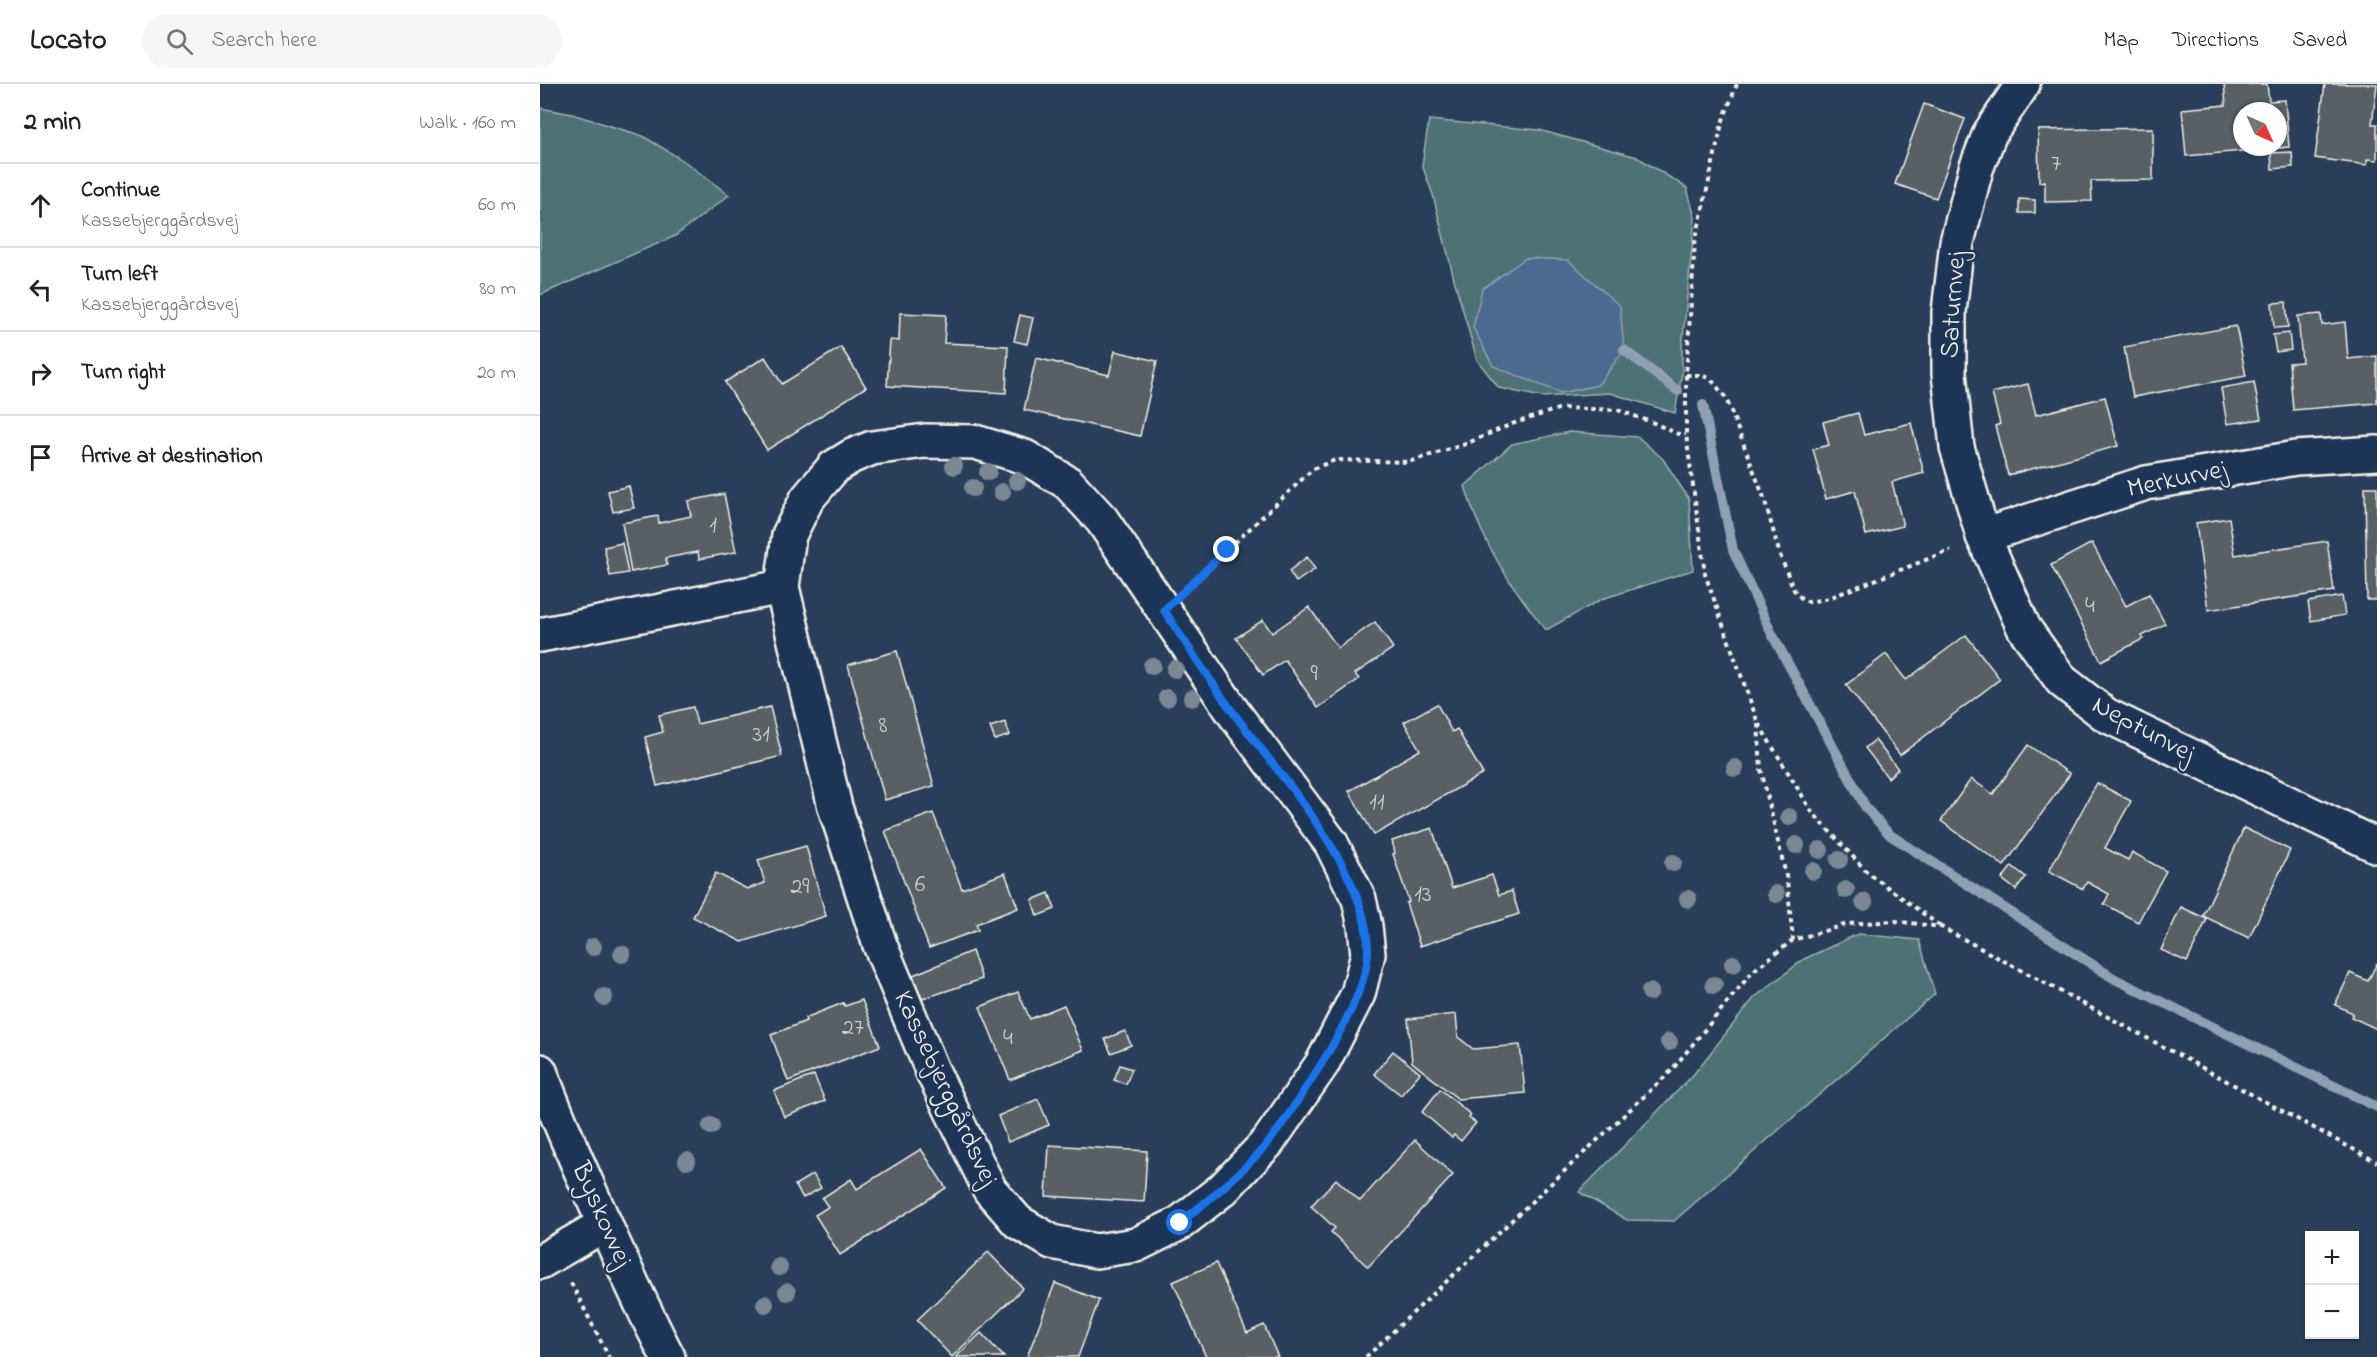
<!DOCTYPE html>
<meta charset="utf-8">
<style>
:root{--surface:#fff;--page:#f6f6f6;--text:#222;--muted:#767676;--line:#e0e0e0}
body{margin:0;font-family:"Indie Flower",sans-serif;background:var(--page);color:var(--text)}
.controls{position:absolute;right:18px;bottom:18px;display:grid;overflow:hidden;border-radius:0px;box-shadow:0 2px 4px #0004}
.controls button{width:54px;height:54px;display:grid;place-items:center;padding:0;border:0;border-bottom:2px solid var(--line);background:var(--surface);color:var(--text);font:30px sans-serif}
.compass{position:absolute;left:1693px;top:18px;width:54px;height:54px;border-radius:50%;background:var(--surface);box-shadow:0 2px 4px #0004;rotate:135deg}
.stop{position:absolute;width:18px;height:18px;margin:-14px;border:4px solid #1a73e8;border-radius:50%;background:#fff}
.stop.end{background:#1a73e8;border-color:#fff;box-shadow:0 2px 6px #0008}
.list{margin:0;padding:0;list-style:none}
h2{display:flex;justify-content:space-between;align-items:center;height:78px;margin:0;padding:0 24px;font-size:26px}
h2 small{font-size:20px;font-weight:400;color:var(--muted)}
.list li{display:grid;grid-template-columns:39px 1fr auto;gap:18px;align-items:center;box-sizing:border-box;height:84px;padding:0 24px;border-top:2px solid var(--line)}
.list b{display:block;font-size:22px;white-space:nowrap}
.list p{margin:0;font-size:20px;white-space:nowrap;color:var(--muted)}
.list em{font-size:20px;font-style:normal;color:var(--muted)}
.icon{flex:none;width:33px;height:33px;fill:none;stroke:currentColor;stroke-width:2;stroke-linecap:round;stroke-linejoin:round}
.map{position:relative;flex:none;width:1837px;height:1273px;overflow:hidden}
header{display:flex;align-items:center;gap:36px;box-sizing:border-box;height:84px;padding:0 30px;background:var(--surface);border-bottom:2px solid var(--line)}
header strong{font-size:28px}
nav{display:flex;gap:33px;margin-inline-start:auto;font-size:21px}
.search{width:420px;height:54px;background:var(--page);display:flex;align-items:center;gap:15px;box-sizing:border-box;padding:0 21px;border-radius:33px;color:var(--muted);font-size:22px}
main{display:flex}
aside{flex:1;background:var(--surface)}
.map>svg:first-child{display:block}
.green{fill:#4d7274;stroke:#a0b2ae;stroke-width:1.5}
.water{fill:#4b6a90;stroke:#8fa0b3;stroke-width:1.5}
.lines{fill:none;stroke-linecap:round;stroke-linejoin:round}
.stream{stroke:#8fa0b3;stroke-width:10}
.building{fill:#586065;stroke:#f4f1e8;stroke-width:1.5;fill-rule:evenodd}
.minor-casing{stroke:#f4f1e8;stroke-width:38}
.major-casing{stroke:#f4f1e8;stroke-width:38}
.path{stroke:#f4f1e8;stroke-width:4;stroke-dasharray:4.5 4.5;stroke-linecap:butt}
.minor{stroke:#1d3557;stroke-width:33}
.major{stroke:#1d3557;stroke-width:33}
.tree{fill:#798892}
.route{stroke:#1a73e8;stroke-width:8}
.labels{text-anchor:middle;dominant-baseline:central;stroke-width:5;stroke-linejoin:round;paint-order:stroke}
.number-label{font-size:24px;fill:#cdcdc7}
.street-label{font-size:27px;fill:#f4f1e8;stroke:#1d3557}
</style>
<header>
<strong>Locato</strong>
<div class="search"><svg class="icon" aria-label="search" viewBox="0 0 24 24"><circle cx="10" cy="10" r="6"/><path d="M15 15l6 6"/></svg>Search here</div>
<nav><a>Map</a><a>Directions</a><a>Saved</a></nav>
</header>
<main>
<aside>
<h2>2 min<small>Walk · 160 m</small></h2>
<ul class="list">
<li><svg class="icon" aria-label="ahead" viewBox="0 0 24 24"><path d="M12 20V5M6 11l6-6 6 6"/></svg><div><b>Continue</b><p>Kassebjerggårdsvej</p></div><em>60 m</em></li>
<li><svg class="icon" aria-label="left" viewBox="0 0 24 24"><path d="M17 20v-9H6M10 6l-5 5 5 5"/></svg><div><b>Turn left</b><p>Kassebjerggårdsvej</p></div><em>80 m</em></li>
<li><svg class="icon" aria-label="right" viewBox="0 0 24 24"><path d="M7 20v-9h11M14 6l5 5-5 5"/></svg><div><b>Turn right</b></div><em>20 m</em></li>
<li><svg class="icon" aria-label="arrive" viewBox="0 0 24 24"><path d="M6 21V4h12l-3 4 3 4H6"/></svg><div><b>Arrive at destination</b></div></li>
</ul>
</aside>
<div class="map">
<svg width="1837" height="1273" viewBox="0 0 1837 1273">
<rect width="100%" height="100%" fill="#293e5a"/>
<filter id="ink" filterUnits="userSpaceOnUse"><feTurbulence type="fractalNoise" baseFrequency=".0167" numOctaves="2"/><feDisplacementMap in="SourceGraphic" scale="12" xChannelSelector="R" yChannelSelector="G"/><feConvolveMatrix kernelMatrix="1 2 1 2 8 2 1 2 1" color-interpolation-filters="sRGB"/></filter>
<g filter="url(#ink)">
<!-- green -->
<g class="green">
<polygon points="0,24 32,30 103,52 144,77 189,111 135,152 0,211"/>
<polygon points="889,36 999,46 1097,73 1147,104 1155,134 1142,264 1142,290 1135,329 1070,309 1001,313 959,304 937,276 914,195 893,111 882,81"/>
<path d="M1029,348L1098,353L1123,375L1149,415L1153,486L1062,515L1006,546C970,501 941,458 925,402L972,360Z"/>
<polygon points="1318,850 1379,856 1395,910 1134,1137 1087,1136 1039,1108 1153,991 1214,914 1264,875"/>
</g>
<!-- water -->
<polygon class="water" points="986,174 1028,176 1080,222 1084,266 1058,301 1021,309 953,282 933,243 942,205"/>
<g class="lines">
<!-- stream -->
<g class="stream">
<polyline points="1084,266 1138,307"/>
<polyline points="1163,321 1193,466 1232,550 1326,724 1350,751 1575,895 1837,1023"/>
</g>
</g>
<!-- building -->
<g class="building">
<path d="M1684,0H1727L1729,17L1745,16L1749,63L1646,72L1642,25L1686,21ZM1702,27H1738V63H1702Z"/>
<polygon points="1785,0 1837,0 1832,40 1837,40 1837,76 1827,75 1827,81 1775,74"/>
<polygon points="1384,20 1425,35 1396,114 1355,100"/>
<polygon points="1613,44 1613,96 1551,97 1552,117 1505,118 1505,97 1499,98 1498,46"/>
<polygon points="1752,68 1753,83 1732,85 1731,69"/>
<polygon points="1479,115 1495,116 1495,129 1479,129"/>
<polygon points="1746,218 1748,243 1734,244 1732,219"/>
<polygon points="360,229 406,231 404,259 468,262 466,309 347,302 350,256 359,257"/>
<polygon points="1781,230 1782,241 1805,238 1808,275 1837,272 1837,319 1753,326 1749,279 1762,278 1758,232"/>
<polygon points="480,231 493,234 487,260 474,257"/>
<polygon points="1696,242 1706,292 1593,313 1584,263"/>
<polygon points="1749,249 1751,266 1736,268 1733,251"/>
<polygon points="301,263 326,303 227,366 185,298 225,273 242,300"/>
<polygon points="575,267 617,277 600,352 484,326 496,274 569,291"/>
<polygon points="1714,298 1721,335 1687,340 1681,304"/>
<polygon points="1488,300 1496,331 1565,313 1578,362 1468,391 1455,342 1460,340 1452,309"/>
<polygon points="1318,329 1324,351 1371,339 1384,389 1352,398 1363,442 1326,451 1315,407 1286,415 1273,365 1289,361 1283,338"/>
<polygon points="89,402 94,424 73,428 68,407"/>
<polygon points="1825,403 1837,403 1837,516 1827,516"/>
<polygon points="184,410 196,468 159,475 158,468 126,474 127,481 91,488 82,439 118,432 119,439 151,432 148,417"/>
<polygon points="1689,434 1695,471 1787,457 1794,507 1668,526 1656,439"/>
<polygon points="82,459 88,489 70,492 64,463"/>
<polygon points="1552,459 1586,522 1609,510 1625,540 1602,552 1603,555 1561,577 1511,481"/>
<polygon points="767,473 775,485 756,498 749,487"/>
<polygon points="1802,512 1805,531 1771,537 1768,518"/>
<polygon points="769,523 798,564 835,538 853,564 815,590 819,595 778,624 745,576 723,591 696,554 723,536 732,549"/>
<polygon points="1426,551 1460,595 1360,671 1306,601 1346,570 1366,596"/>
<polygon points="357,567 394,702 345,716 308,581"/>
<polygon points="897,620 912,648 917,645 943,690 834,751 809,707 880,666 864,638"/>
<polygon points="153,623 157,640 230,623 242,672 117,702 105,653 123,648 119,631"/>
<polygon points="465,638 470,651 455,656 450,643"/>
<polygon points="1335,656 1358,685 1348,694 1325,664"/>
<polygon points="1488,661 1530,690 1464,782 1401,737 1431,695 1453,710"/>
<polygon points="1557,699 1591,717 1565,764 1588,776 1592,768 1626,787 1598,838 1564,820 1569,810 1547,798 1543,805 1509,787"/>
<polygon points="393,729 422,805 465,789 478,824 436,840 438,846 389,864 345,747"/>
<polygon points="892,744 912,804 952,791 959,811 972,807 979,830 880,862 866,819 869,818 853,770 855,769 852,757"/>
<polygon points="1704,744 1750,766 1709,854 1663,832"/>
<polygon points="266,762 286,832 202,858 153,833 176,789 207,805 225,799 218,776"/>
<polygon points="1472,782 1486,793 1476,806 1462,795"/>
<polygon points="509,809 515,825 497,832 492,816"/>
<polygon points="1641,823 1667,835 1647,878 1621,866"/>
<polygon points="432,867 442,895 382,915 373,891"/>
<polygon points="1837,879 1837,945 1811,933 1813,929 1795,921 1810,889 1828,897"/>
<polygon points="478,908 490,935 524,921 543,966 470,996 440,923"/>
<polygon points="322,916 340,962 248,997 231,951 266,937 265,934 303,919 305,922"/>
<polygon points="916,930 918,953 933,965 980,961 985,1009 918,1015 872,978 868,935"/>
<polygon points="585,947 591,961 571,969 565,955"/>
<polygon points="853,967 880,989 861,1011 834,990"/>
<polygon points="580,981 592,985 586,1000 574,996"/>
<polygon points="274,991 285,1017 244,1033 234,1007"/>
<polygon points="900,1005 931,1031 929,1034 936,1039 921,1057 914,1051 912,1054 882,1028"/>
<polygon points="498,1015 509,1041 468,1058 458,1032"/>
<polygon points="875,1056 913,1091 828,1183 791,1148 795,1144 771,1122 796,1095 820,1117"/>
<polygon points="509,1061 607,1067 604,1118 506,1112"/>
<polygon points="381,1065 406,1104 300,1171 275,1131 288,1123 282,1114 311,1095 317,1105"/>
<polygon points="273,1090 281,1104 263,1114 255,1101"/>
<polygon points="448,1168 483,1204 412,1273 377,1236"/>
<polygon points="676,1179 707,1249 724,1241 738,1273 666,1273 633,1198"/>
<polygon points="515,1199 559,1216 538,1273 487,1273"/>
<polygon points="441,1249 464,1273 416,1273"/>
</g>
<g class="lines">
<defs>
<g id="minor">
<polyline points="1483,0 1450,49 1436,85 1417,158 1409,228 1409,289 1417,363 1443,452 1484,544 1522,597 1566,631 1837,762"/>
<polygon points="385,357 435,358 485,373 528,399 562,436 693,628 791,759 819,815 825,842 828,870 818,910 782,980 728,1058 683,1105 640,1139 596,1161 556,1167 512,1158 478,1138 450,1106 392,986 340,861 295,723 242,503 249,451 267,415 294,383 312,372 332,364"/>
<polyline points="1443,452 1606,399 1756,374 1837,369"/>
<polyline points="0,551 242,503"/>
<polyline points="0,1178 65,1140"/>
</g>
<path id="major" d="M0,987C17,1034 37,1078 57,1123C80,1174 102,1224 128,1273"/>
</defs>
<!-- minor casing -->
<use href="#minor" class="minor-casing"/>
<!-- major casing -->
<use href="#major" class="major-casing"/>
<!-- path -->
<g class="path">
<polyline points="1197,0 1182,39 1155,159 1146,291 1146,350 1165,490 1218,639 1272,728 1327,788 1400,842"/>
<polyline points="1146,291 1159,291 1170,294 1186,314 1224,414 1240,471 1254,506 1261,514 1269,518 1289,514 1411,466"/>
<polyline points="649,502 773,385 795,376 868,378 923,361 972,340 1021,324 1078,326 1114,339 1138,350 1146,350"/>
<polyline points="1218,640 1221,685 1247,796 1253,856"/>
<polyline points="31,1199 69,1273"/>
<polyline points="826,1273 1130,988 1213,887 1253,856 1308,840 1355,837 1401,843 1837,1078"/>
</g>
<!-- minor -->
<use href="#minor" class="minor"/>
<!-- major -->
<use href="#major" class="major"/>
</g>
<!-- trees -->
<g class="tree">
<circle cx="414" cy="382" r="9"/>
<circle cx="448" cy="388" r="9"/>
<circle cx="477" cy="397" r="9"/>
<circle cx="433" cy="404" r="9"/>
<circle cx="462" cy="408" r="9"/>
<circle cx="612" cy="582" r="9"/>
<circle cx="635" cy="585" r="9"/>
<circle cx="627" cy="614" r="9"/>
<circle cx="652" cy="614" r="9"/>
<circle cx="1195" cy="684" r="9"/>
<circle cx="1249" cy="733" r="9"/>
<circle cx="1256" cy="761" r="9"/>
<circle cx="1280" cy="766" r="9"/>
<circle cx="1299" cy="776" r="9"/>
<circle cx="1133" cy="779" r="9"/>
<circle cx="1273" cy="787" r="9"/>
<circle cx="1306" cy="806" r="9"/>
<circle cx="1236" cy="810" r="9"/>
<circle cx="1148" cy="815" r="9"/>
<circle cx="1324" cy="818" r="9"/>
<circle cx="53" cy="863" r="9"/>
<circle cx="82" cy="870" r="9"/>
<circle cx="1193" cy="880" r="9"/>
<circle cx="1174" cy="901" r="9"/>
<circle cx="1110" cy="908" r="9"/>
<circle cx="64" cy="913" r="9"/>
<circle cx="1129" cy="958" r="9"/>
<circle cx="171" cy="1042" r="9"/>
<circle cx="147" cy="1077" r="9"/>
<circle cx="239" cy="1183" r="9"/>
<circle cx="247" cy="1208" r="9"/>
<circle cx="225" cy="1220" r="9"/>
</g>
</g>
<g class="lines" filter="url(#ink)">
<!-- route -->
<path class="route" d="M640,1139C671,1114 701,1090 727,1060C744,1040 757,1017 771,996C791,966 827,905 828,869C830,789 741,693 695,631C670,597 647,561 624,526L687,466"/>
</g>
<g class="labels">
<!-- number labels -->
<g class="number-label">
<text x="1516" y="80">7</text>
<text x="173" y="442">1</text>
<text x="1550" y="522">4</text>
<text x="774" y="590">9</text>
<text x="343" y="642">8</text>
<text x="221" y="651">31</text>
<text x="837" y="719">11</text>
<text x="380" y="801">6</text>
<text x="260" y="803">29</text>
<text x="883" y="811">13</text>
<text x="313" y="944">27</text>
<text x="468" y="954">4</text>
</g>
<!-- street labels -->
<g class="street-label">
<text transform="translate(1414 221) rotate(-86)">Saturnvej</text>
<text transform="translate(1637 396) rotate(-12)">Merkurvej</text>
<text transform="translate(1603 646) rotate(28)">Neptunvej</text>
<text transform="translate(405 1005) rotate(65)">Kassebjerggårdsvej</text>
<text transform="translate(61 1131) rotate(66)">Byskovvej</text>
</g>
</g>
</svg>
<div class="controls">
<button>+</button>
<button>−</button>
</div>
<svg class="compass" viewBox="-18 -18 36 36"><path d="M0-13l5 13h-10z" fill="#e53935"/><path d="M0 13l5-13h-10z" fill="#767676"/></svg>
<div class="stop" style="left:640px;top:1139px"></div>
<div class="stop end" style="left:687px;top:466px"></div>
</div>
</main>
